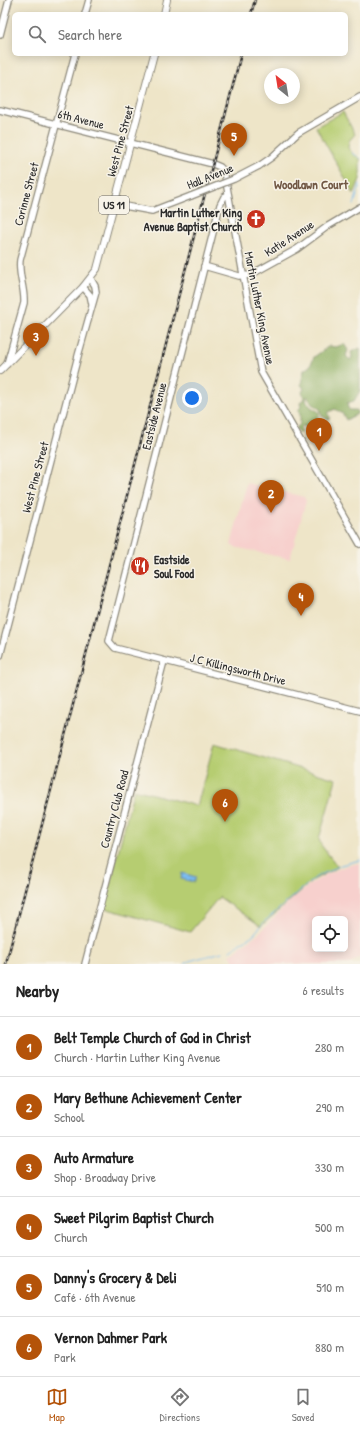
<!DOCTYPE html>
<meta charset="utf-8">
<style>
:root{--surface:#fff;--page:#f6f6f6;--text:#222;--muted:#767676;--line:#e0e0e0;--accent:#b45309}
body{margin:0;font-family:"Patrick Hand",sans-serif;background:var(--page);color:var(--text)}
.controls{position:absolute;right:12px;bottom:12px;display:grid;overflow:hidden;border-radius:6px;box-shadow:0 2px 10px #0003}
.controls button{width:36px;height:36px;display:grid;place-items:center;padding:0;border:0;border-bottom:1px solid var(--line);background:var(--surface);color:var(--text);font:20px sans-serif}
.compass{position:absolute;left:264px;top:68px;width:36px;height:36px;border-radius:50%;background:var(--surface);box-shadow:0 2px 10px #0003;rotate:330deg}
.you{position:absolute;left:192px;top:398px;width:14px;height:14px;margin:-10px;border:3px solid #fff;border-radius:50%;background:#1a73e8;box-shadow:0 0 0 6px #1a73e833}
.badge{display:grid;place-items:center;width:26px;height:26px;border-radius:50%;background:var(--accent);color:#fff;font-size:13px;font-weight:700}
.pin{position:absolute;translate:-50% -33px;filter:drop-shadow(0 1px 2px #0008)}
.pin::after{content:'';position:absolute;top:21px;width:14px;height:12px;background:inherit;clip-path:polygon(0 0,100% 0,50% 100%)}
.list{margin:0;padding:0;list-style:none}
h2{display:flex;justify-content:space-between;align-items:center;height:52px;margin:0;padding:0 16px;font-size:17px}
h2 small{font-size:13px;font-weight:400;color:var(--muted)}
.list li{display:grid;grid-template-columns:26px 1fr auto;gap:12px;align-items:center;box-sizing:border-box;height:60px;padding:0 16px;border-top:1px solid var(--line)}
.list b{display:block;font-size:15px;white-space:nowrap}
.list p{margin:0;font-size:13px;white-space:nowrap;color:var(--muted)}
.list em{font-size:13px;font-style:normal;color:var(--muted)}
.icon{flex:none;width:22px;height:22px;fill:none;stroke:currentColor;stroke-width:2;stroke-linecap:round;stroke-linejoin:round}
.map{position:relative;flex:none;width:360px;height:964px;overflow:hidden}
.search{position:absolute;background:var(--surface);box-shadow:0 2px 10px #0003;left:12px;right:12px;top:12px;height:44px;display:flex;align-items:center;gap:10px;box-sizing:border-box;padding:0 14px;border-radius:6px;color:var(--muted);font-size:15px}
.sheet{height:412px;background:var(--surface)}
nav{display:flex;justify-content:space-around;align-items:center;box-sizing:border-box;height:56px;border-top:1px solid var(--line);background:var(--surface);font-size:11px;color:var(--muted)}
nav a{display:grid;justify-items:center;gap:2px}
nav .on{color:var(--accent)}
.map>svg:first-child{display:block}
.built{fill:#f7d0cd;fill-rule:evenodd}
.green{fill:#b6cd71;stroke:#707c4e}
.forest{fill:#90b063;stroke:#5e6e47}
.water{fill:#7bbcf0;stroke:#53748e}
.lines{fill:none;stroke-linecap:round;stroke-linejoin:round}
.stream{stroke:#7bbcf0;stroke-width:1}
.secondary-casing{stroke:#8c887a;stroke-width:8}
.primary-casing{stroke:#8c887a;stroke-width:8}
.secondary{stroke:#fff;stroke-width:5.5}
.primary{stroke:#fff;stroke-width:6}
.rail-casing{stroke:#2b2b2b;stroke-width:2.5}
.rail{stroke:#f7f3e8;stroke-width:1;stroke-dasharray:3;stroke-linecap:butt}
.secondary-bridge-casing{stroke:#8c887a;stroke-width:8;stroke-linecap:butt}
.secondary-bridge{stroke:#fff;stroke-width:5.5}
.labels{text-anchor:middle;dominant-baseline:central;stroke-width:3;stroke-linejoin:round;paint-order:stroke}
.shield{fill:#f7f3e8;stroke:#686764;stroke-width:1}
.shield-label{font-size:11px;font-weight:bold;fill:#2b2b2b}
.street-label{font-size:12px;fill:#2b2b2b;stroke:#f7f3e8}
.poi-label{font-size:12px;font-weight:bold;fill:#2b2b2b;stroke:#f7f3e8;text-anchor:end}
.neighbourhood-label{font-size:13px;font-weight:bold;fill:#715845;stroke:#f7f3e8}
</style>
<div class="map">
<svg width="360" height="964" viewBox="0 0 360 964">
<rect width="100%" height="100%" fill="#f7f3e8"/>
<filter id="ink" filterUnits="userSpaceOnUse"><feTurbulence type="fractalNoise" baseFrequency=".025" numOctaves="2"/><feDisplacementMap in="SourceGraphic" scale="8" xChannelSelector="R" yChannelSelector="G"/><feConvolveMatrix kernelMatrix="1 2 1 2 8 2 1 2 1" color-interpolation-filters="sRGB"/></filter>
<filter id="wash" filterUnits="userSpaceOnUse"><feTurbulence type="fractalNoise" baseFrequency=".012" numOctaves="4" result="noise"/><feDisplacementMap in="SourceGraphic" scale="16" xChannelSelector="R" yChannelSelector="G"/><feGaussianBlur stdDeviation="0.9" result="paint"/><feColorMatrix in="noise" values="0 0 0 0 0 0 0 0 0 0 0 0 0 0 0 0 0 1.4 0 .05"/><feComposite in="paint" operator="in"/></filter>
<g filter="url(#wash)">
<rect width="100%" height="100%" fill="#eee5c8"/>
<!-- built -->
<g class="built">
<polygon points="247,483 304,497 306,501 290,559 234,547 231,545"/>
<path d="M360,863V957L349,964H236L230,955L260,932L291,900L311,884L327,874L346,866ZM315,919H345V949H315Z"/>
</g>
<!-- green -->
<g class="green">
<polygon points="343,112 355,134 349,141 348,148 353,154 360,158 360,179 354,194 316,127"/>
<polygon points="214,743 336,779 319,839 321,845 338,867 313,880 261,926 219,897 190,932 104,908 134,789 197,806"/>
</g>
<!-- forest -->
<path class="forest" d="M344,344L348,350L346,356L350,360L352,357L351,352L360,348V391L354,401L347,403L348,408L350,410H357V414L346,420L343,414L335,409L327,413L330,417L329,419L322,416L320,409L314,405L307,396L306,401L311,407L319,412C320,420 314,419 310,422L309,423L312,426L309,430L305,431V426H302L300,428L302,432L299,434L296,428L300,424V413L298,410L301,407L300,403L304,398L302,392L304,389L301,384L304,370L310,366L314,357L329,346L336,347Z"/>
<!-- water -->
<polygon class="water" points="182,873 196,877 194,882 181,879"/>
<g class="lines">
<!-- stream -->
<g class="stream">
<polyline points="352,153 360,158"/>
<polyline points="354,205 360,184"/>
<polyline points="230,950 253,935 265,921 316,877 341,865 360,860"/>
<polyline points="185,964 189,961 222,952"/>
</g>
</g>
</g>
<g filter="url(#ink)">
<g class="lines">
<defs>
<g id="secondary">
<polyline points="85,14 89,0"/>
<polyline points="0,35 9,0"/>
<polyline points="0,110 213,164 220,167 224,171 261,372 360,544"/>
<polyline points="259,166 272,157 298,133 360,97"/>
<polyline points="228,195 224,197 220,205 109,641 115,648 360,711"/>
<polyline points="114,204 152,211 191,196"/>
<polyline points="204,266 239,276 250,275 297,249 328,226 360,207"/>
<polyline points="83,287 90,295 92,304"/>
<path d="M7,364L24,303C25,288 18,275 20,260L75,54"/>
<polyline points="0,656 78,356 96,292 95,286 91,279"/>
<polyline points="85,964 164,661"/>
</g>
<g id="primary">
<polyline points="164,14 167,0"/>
<polyline points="0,371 83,287 97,269 154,54"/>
</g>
</defs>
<!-- secondary casing -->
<use href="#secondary" class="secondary-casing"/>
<!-- primary casing -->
<use href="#primary" class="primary-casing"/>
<!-- secondary -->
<use href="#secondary" class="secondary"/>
<!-- primary -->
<use href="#primary" class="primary"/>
<defs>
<g id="rail">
<polyline points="251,14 255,0"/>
<polyline points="6,964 241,54"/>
</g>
</defs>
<!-- rail casing -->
<use href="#rail" class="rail-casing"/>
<!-- rail -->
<use href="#rail" class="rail"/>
<defs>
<polyline id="secondary-bridge" points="191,196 234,179 259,166"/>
</defs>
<!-- secondary-bridge casing -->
<use href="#secondary-bridge" class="secondary-bridge-casing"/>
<!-- secondary-bridge -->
<use href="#secondary-bridge" class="secondary-bridge"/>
</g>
</g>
<!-- icons -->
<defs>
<symbol id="church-disc" viewBox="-11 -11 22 22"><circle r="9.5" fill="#c8321e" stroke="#f7f3e8"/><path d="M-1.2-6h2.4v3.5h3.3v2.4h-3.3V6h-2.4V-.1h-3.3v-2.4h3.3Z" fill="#fff"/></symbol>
<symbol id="restaurant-disc" viewBox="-11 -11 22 22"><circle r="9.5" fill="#c8321e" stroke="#f7f3e8"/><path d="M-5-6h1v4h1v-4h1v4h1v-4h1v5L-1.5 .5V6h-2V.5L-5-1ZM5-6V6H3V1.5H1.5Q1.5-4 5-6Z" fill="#fff"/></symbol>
</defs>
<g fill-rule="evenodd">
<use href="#church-disc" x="245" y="208" width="22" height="22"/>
<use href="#restaurant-disc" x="129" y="555" width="22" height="22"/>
</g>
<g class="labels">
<!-- shield labels -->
<rect class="shield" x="99" y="196" width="30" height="18" rx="3"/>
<g class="shield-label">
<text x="114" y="205">US 11</text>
</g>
<!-- street labels -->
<g class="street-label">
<text transform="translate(81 119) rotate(14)">6th Avenue</text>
<text transform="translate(120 141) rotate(-75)">West Pine Street</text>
<text transform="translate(210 176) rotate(-22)">Hall Avenue</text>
<text transform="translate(26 194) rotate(-75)">Corinne Street</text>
<text transform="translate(289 238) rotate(-33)">Katie Avenue</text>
<text transform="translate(260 308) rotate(79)">Martin Luther King Avenue</text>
<text transform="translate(154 416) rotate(-76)">Eastside Avenue</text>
<text transform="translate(35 477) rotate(-75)">West Pine Street</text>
<text transform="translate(238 669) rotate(14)">J C Killingsworth Drive</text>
<text transform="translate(114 809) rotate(-75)">Country Club Road</text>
</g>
<!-- poi labels -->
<g class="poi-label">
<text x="242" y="212">Martin Luther King<tspan x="242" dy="14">Avenue Baptist Church</tspan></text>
<text x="154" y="559" text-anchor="start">Eastside<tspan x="154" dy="14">Soul Food</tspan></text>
</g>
<!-- neighbourhood labels -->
<g class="neighbourhood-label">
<text x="311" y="184">Woodlawn Court</text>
</g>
</g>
</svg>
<div class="controls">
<button><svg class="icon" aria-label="locate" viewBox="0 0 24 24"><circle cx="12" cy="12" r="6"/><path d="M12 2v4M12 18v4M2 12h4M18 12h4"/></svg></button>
</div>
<svg class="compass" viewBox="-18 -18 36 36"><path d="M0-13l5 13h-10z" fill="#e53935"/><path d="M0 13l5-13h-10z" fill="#767676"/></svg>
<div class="you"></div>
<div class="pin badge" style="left:319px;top:451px">1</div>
<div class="pin badge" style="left:271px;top:513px">2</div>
<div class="pin badge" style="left:36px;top:356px">3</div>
<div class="pin badge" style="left:301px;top:616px">4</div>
<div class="pin badge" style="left:234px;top:156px">5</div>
<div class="pin badge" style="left:225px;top:822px">6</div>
<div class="search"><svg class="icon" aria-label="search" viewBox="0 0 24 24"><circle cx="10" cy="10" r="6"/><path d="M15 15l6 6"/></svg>Search here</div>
</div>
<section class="sheet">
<h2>Nearby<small>6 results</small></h2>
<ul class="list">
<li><span class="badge">1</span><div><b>Belt Temple Church of God in Christ</b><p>Church · Martin Luther King Avenue</p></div><em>280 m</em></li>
<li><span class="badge">2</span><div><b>Mary Bethune Achievement Center</b><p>School</p></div><em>290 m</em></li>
<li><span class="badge">3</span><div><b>Auto Armature</b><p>Shop · Broadway Drive</p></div><em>330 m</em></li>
<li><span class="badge">4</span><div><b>Sweet Pilgrim Baptist Church</b><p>Church</p></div><em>500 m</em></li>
<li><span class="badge">5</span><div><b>Danny's Grocery &amp; Deli</b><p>Café · 6th Avenue</p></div><em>510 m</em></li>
<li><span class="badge">6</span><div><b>Vernon Dahmer Park</b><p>Park</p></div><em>880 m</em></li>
</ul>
</section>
<nav>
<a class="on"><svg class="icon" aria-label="map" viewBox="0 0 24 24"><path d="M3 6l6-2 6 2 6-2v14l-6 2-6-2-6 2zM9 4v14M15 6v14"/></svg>Map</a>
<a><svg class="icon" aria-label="directions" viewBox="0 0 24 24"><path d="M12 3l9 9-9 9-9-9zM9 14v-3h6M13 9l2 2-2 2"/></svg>Directions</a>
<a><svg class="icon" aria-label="saved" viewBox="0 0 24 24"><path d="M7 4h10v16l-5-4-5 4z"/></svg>Saved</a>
</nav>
